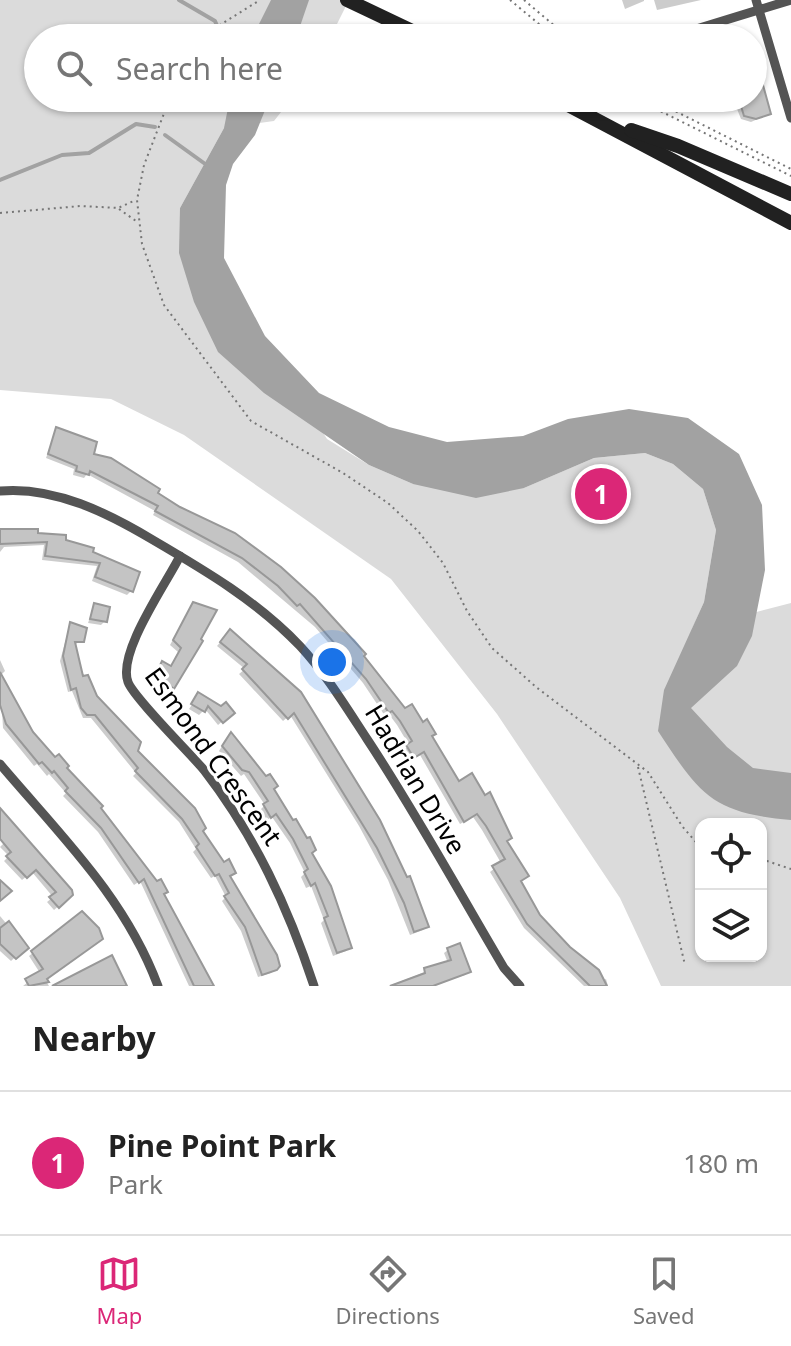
<!DOCTYPE html>
<style>
:root{--surface:#fff;--page:#f2f2f2;--text:#222;--muted:#767676;--line:#e0e0e0;--accent:#db2777}
body{margin:0;font-family:"Noto Sans",sans-serif;background:var(--page);color:var(--text)}
.controls{position:absolute;right:24px;bottom:24px;display:grid;overflow:hidden;border-radius:16px;box-shadow:0 2px 6px #0004}
.controls button{width:72px;height:72px;display:grid;place-items:center;padding:0;border:0;border-bottom:2px solid var(--line);background:var(--surface);color:var(--text);font:40px sans-serif}
.you{position:absolute;left:332px;top:662px;width:28px;height:28px;margin:-20px;border:6px solid #fff;border-radius:50%;background:#1a73e8;box-shadow:0 0 0 12px #1a73e833}
.badge{display:grid;place-items:center;width:52px;height:52px;border-radius:50%;background:var(--accent);color:#fff;font-size:26px;font-weight:700}
.pin{position:absolute;translate:-50% -50%;border:4px solid #fff;box-shadow:0 2px 8px #0006}
.list{margin:0;padding:0;list-style:none}
h2{display:flex;justify-content:space-between;align-items:center;height:104px;margin:0;padding:0 32px;font-size:34px}
h2 small{font-size:26px;font-weight:400;color:var(--muted)}
.list li{display:grid;grid-template-columns:52px 1fr auto;gap:24px;align-items:center;box-sizing:border-box;height:144px;padding:0 32px;border-top:2px solid var(--line)}
.list b{display:block;font-size:30px;white-space:nowrap}
.list p{margin:0;font-size:26px;white-space:nowrap;color:var(--muted)}
.list em{font-size:26px;font-style:normal;color:var(--muted)}
.icon{flex:none;width:44px;height:44px;fill:none;stroke:currentColor;stroke-width:2;stroke-linecap:round;stroke-linejoin:round}
.map{position:relative;flex:none;width:791px;height:986px;overflow:hidden}
.search{position:absolute;background:var(--surface);box-shadow:0 2px 6px #0004;left:24px;right:24px;top:24px;height:88px;display:flex;align-items:center;gap:20px;box-sizing:border-box;padding:0 28px;border-radius:44px;color:var(--muted);font-size:30px}
.sheet{height:248px;background:var(--surface)}
nav{display:flex;justify-content:space-around;align-items:center;box-sizing:border-box;height:112px;border-top:2px solid var(--line);background:var(--surface);font-size:22px;color:var(--muted)}
nav a{display:grid;justify-items:center;gap:4px}
nav .on{color:var(--accent)}
.map>svg:first-child{display:block}
.green{fill:#dbdbdb;fill-rule:evenodd}
.water{fill:#a2a2a2}
.shadow{fill:#0003}
.lines{fill:none;stroke-linecap:round;stroke-linejoin:round}
.stream{stroke:#a2a2a2;stroke-width:4}
.building{fill:#c4c4c4;stroke:#989898;stroke-width:2}
.path{stroke:#767676;stroke-width:2;stroke-dasharray:2 4;stroke-linecap:butt}
.minor{stroke:#545454;stroke-width:9}
.secondary{stroke:#212121;stroke-width:14}
.labels{text-anchor:middle;dominant-baseline:central;stroke-width:6;stroke-linejoin:round;paint-order:stroke}
.street-label{font-size:26px;fill:#000;stroke:#fff}
</style>
<div class="map">
<svg width="791" height="986" viewBox="0 0 791 986">
<rect width="100%" height="100%" fill="#fff"/>
<!-- green -->
<path class="green" d="M0,0H349L330,38H38V98H292L274,121L224,128L180,208L327,439L369,465L413,484L524,488L594,458L645,453L673,464L703,489L716,530L704,602L692,629L791,603V986H661L620,898L497,714L391,579L184,435L111,399L0,390ZM701,824H761V956H701Z"/>
<!-- water -->
<g class="water">
<polygon points="271,0 309,0 296,38 252,38"/>
<path d="M230,98H270L255,135L233,164L226,185L224,258L265,336L319,393L389,427L447,442L523,436L568,419L629,409L688,418L739,454L762,505L765,570L752,636L737,666L691,708L727,747L753,768L791,773V820C712,813 700,795 658,731L664,690L704,602L716,530L703,489L673,464L645,453L594,458L524,488L476,498L413,484L369,465L264,393L218,352L194,302L179,253L180,208L224,128Z"/>
</g>
<!-- shadow -->
<g class="shadow">
<polygon points="622,0 644,0 644,1 625,9"/>
<polygon points="654,0 701,0 657,10"/>
<polygon points="753,90 769,114 751,122 741,119 737,109 730,110 727,101 731,98 753,98"/>
<polygon points="56,429 179,509 233,535 362,656 430,737 458,784 506,842 519,882 538,916 602,981 606,979 608,986 584,986 524,928 490,872 501,863 482,830 473,817 460,824 420,755 410,760 404,750 409,745 397,725 388,713 385,716 363,683 315,627 238,562 153,515 155,511 87,474 84,478 73,475 74,469 46,458"/>
<polygon points="0,530 64,541 91,554 131,591 127,595 92,581 97,566 42,560 44,545 4,547 0,552"/>
<polygon points="94,606 105,621 101,625 88,623"/>
<polygon points="190,608 173,688 169,691 153,678 163,664 170,668 178,652 170,645"/>
<polygon points="70,624 82,641 73,645 81,679 223,865 234,872 229,877 276,968 271,973 258,977 241,931 222,901 226,897 215,876 211,878 193,852 196,849 179,822 133,776 136,773 91,718 83,718 72,691 68,692 60,661"/>
<polygon points="230,631 299,694 427,927 423,930 410,935 388,880 359,826 290,715 283,721 239,674 245,669 217,646"/>
<polygon points="0,660 5,671 0,676"/>
<polygon points="0,676 32,733 98,808 162,895 212,986 189,986 140,881 134,885 98,832 63,796 66,793 49,774 47,776 37,764 34,766 3,728"/>
<polygon points="196,699 232,713 218,725 205,709 199,715 189,709"/>
<polygon points="227,738 272,789 310,854 349,947 346,951 333,956 321,923 324,920 311,886 306,888 301,877 305,873 290,843 272,817 267,820 260,810 265,805 244,774 241,776 219,751"/>
<polygon points="0,814 71,895 54,910 47,902 53,897 32,872 22,880 4,861 9,856 0,847 4,843 0,839"/>
<polygon points="82,914 45,979 49,986 23,986 40,973 29,956"/>
<polygon points="0,916 26,947 11,961 0,951"/>
<polygon points="448,950 469,971 465,975 431,986 389,986 448,963 444,953"/>
</g>
<g class="lines">
<!-- stream -->
<g class="stream">
<polyline points="179,0 215,21 222,38"/>
<polyline points="165,135 208,166"/>
<polyline points="0,180 62,155 89,153 136,124 155,127"/>
</g>
</g>
<!-- building -->
<g class="building">
<polygon points="763,85 771,114 756,119 744,116 741,106 734,108 731,98 753,98 753,88"/>
<polygon points="56,427 97,442 94,454 111,458 160,489 158,493 180,507 235,533 281,567 315,598 366,654 364,656 405,708 412,704 423,722 427,719 436,734 432,736 459,781 472,773 485,795 490,792 512,838 507,841 529,876 521,881 540,915 570,947 599,970 607,986 590,986 527,924 492,866 505,859 486,826 477,814 464,822 424,752 414,758 406,745 412,741 400,721 392,711 389,713 366,679 300,604 297,606 278,586 242,558 155,511 158,506 90,471 89,475 76,471 77,466 48,454"/>
<polygon points="0,529 38,529 38,533 66,535 66,540 94,548 93,552 140,572 133,592 95,577 100,563 45,556 47,542 0,544"/>
<polygon points="193,602 217,610 201,639 203,641 174,689 156,674 162,661 171,666 181,648 173,640"/>
<polygon points="94,603 110,607 107,622 90,619"/>
<polygon points="70,622 87,628 84,642 75,642 83,676 88,675 97,696 141,742 138,751 195,808 206,828 203,831 224,862 229,859 236,873 230,876 277,955 280,966 277,970 262,975 245,927 224,896 229,893 219,874 215,876 196,847 199,844 182,819 135,771 138,768 95,715 87,715 81,708 76,688 71,690 63,656"/>
<polygon points="230,629 301,692 380,820 407,877 410,876 429,927 414,932 404,903 377,848 294,713 288,719 242,669 247,664 220,642"/>
<polygon points="0,672 33,732 55,757 59,754 69,766 67,768 103,806 101,808 157,881 161,879 168,892 164,894 214,986 194,986 144,879 139,883 101,828 65,791 68,788 54,771 52,773 42,762 39,764 6,724 0,705"/>
<polygon points="198,692 221,706 226,702 235,713 223,723 208,706 205,712 191,704"/>
<polygon points="231,732 266,776 270,774 278,786 274,789 293,820 296,819 307,838 310,837 316,850 312,853 331,886 352,948 337,953 324,918 328,916 315,883 311,886 304,872 308,869 293,839 276,814 271,818 263,804 268,801 249,772 242,770 222,746"/>
<polygon points="0,808 72,890 73,895 59,908 49,897 56,892 36,870 27,878 6,856 11,852 0,839"/>
<polygon points="0,880 12,891 0,901"/>
<polygon points="82,911 99,928 103,939 47,979 49,982 29,986 25,979 43,969 31,951"/>
<polygon points="9,921 29,948 16,959 0,944 0,928"/>
<polygon points="460,943 471,972 433,986 390,986 425,973 424,968 451,960 447,948"/>
<polygon points="112,955 127,986 52,986"/>
</g>
<g class="lines">
<!-- path -->
<g class="path">
<polyline points="510,0 556,38"/>
<polyline points="524,0 569,38"/>
<polyline points="199,38 260,0"/>
<polyline points="170,98 144,165 137,200 142,244 164,305 251,421 343,473 388,503 418,531 443,563 467,611 492,648 536,687 648,772 682,826 701,848"/>
<polyline points="634,98 791,176"/>
<polyline points="649,98 791,169"/>
<polyline points="119,209 136,221"/>
<polyline points="0,213 81,206 118,208 136,200"/>
<polyline points="638,767 685,965"/>
<polyline points="761,859 791,869"/>
</g>
<!-- minor -->
<g class="minor">
<polyline points="756,0 791,118"/>
<polyline points="667,38 791,0"/>
<path d="M0,491C54,486 108,513 153,540C206,571 257,601 300,646C326,674 346,707 367,739C416,813 459,892 504,968L520,986"/>
<path d="M180,556C166,584 117,653 128,682C134,698 189,752 204,770C255,836 288,907 314,986"/>
<path d="M0,764C60,835 125,897 158,986"/>
</g>
<!-- secondary -->
<g class="secondary">
<polyline points="347,0 427,38"/>
<polyline points="555,98 791,223"/>
<polyline points="631,130 678,146 791,194"/>
</g>
</g>
<g class="labels">
<!-- street labels -->
<g class="street-label">
<text transform="translate(214 756) rotate(54)">Esmond Crescent</text>
<text transform="translate(416 779) rotate(59)">Hadrian Drive</text>
</g>
</g>
</svg>
<div class="controls">
<button><svg class="icon" aria-label="locate" viewBox="0 0 24 24"><circle cx="12" cy="12" r="6"/><path d="M12 2v4M12 18v4M2 12h4M18 12h4"/></svg></button>
<button><svg class="icon" aria-label="layers" viewBox="0 0 24 24"><path d="M12 4l9 5-9 5-9-5zM3 14l9 5 9-5"/></svg></button>
</div>
<div class="you"></div>
<div class="pin badge" style="left:601px;top:494px">1</div>
<div class="search"><svg class="icon" aria-label="search" viewBox="0 0 24 24"><circle cx="10" cy="10" r="6"/><path d="M15 15l6 6"/></svg>Search here</div>
</div>
<section class="sheet">
<h2>Nearby<small></small></h2>
<ul class="list">
<li><span class="badge">1</span><div><b>Pine Point Park</b><p>Park</p></div><em>180 m</em></li>
</ul>
</section>
<nav>
<a class="on"><svg class="icon" aria-label="map" viewBox="0 0 24 24"><path d="M3 6l6-2 6 2 6-2v14l-6 2-6-2-6 2zM9 4v14M15 6v14"/></svg>Map</a>
<a><svg class="icon" aria-label="directions" viewBox="0 0 24 24"><path d="M12 3l9 9-9 9-9-9zM9 14v-3h6M13 9l2 2-2 2"/></svg>Directions</a>
<a><svg class="icon" aria-label="saved" viewBox="0 0 24 24"><path d="M7 4h10v16l-5-4-5 4z"/></svg>Saved</a>
</nav>
